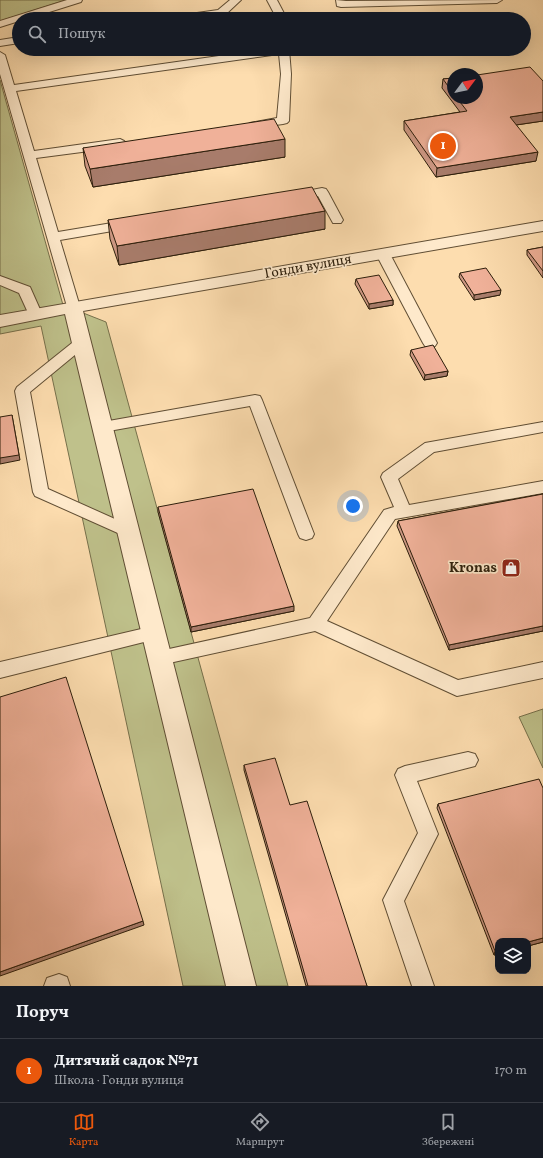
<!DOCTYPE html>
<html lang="uk">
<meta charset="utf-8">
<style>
:root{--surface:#171b24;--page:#20242c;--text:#f1f3f6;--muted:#9ea1a6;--line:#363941;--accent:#ea580c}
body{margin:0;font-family:Vollkorn,serif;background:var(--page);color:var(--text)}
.controls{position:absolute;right:12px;bottom:12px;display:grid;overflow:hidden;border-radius:8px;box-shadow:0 4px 16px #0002}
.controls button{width:36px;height:36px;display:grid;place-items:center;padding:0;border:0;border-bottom:1px solid var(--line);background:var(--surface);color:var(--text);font:20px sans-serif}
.compass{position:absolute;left:447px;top:68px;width:36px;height:36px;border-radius:50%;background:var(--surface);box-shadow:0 4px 16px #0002;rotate:58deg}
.you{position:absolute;left:353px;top:506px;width:14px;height:14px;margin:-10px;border:3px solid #fff;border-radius:50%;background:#1a73e8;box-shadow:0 0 0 6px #1a73e833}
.badge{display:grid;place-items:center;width:26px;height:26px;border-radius:50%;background:var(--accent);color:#fff;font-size:13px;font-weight:700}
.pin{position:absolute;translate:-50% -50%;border:2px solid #fff;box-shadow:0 1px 4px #0006}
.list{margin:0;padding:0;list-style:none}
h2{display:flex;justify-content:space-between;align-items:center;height:52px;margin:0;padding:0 16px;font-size:17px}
h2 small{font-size:13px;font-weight:400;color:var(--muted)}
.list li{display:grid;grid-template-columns:26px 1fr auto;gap:12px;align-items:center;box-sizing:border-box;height:64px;padding:0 16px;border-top:1px solid var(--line)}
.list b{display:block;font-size:15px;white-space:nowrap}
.list p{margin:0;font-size:13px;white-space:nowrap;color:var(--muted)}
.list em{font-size:13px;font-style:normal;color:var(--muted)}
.icon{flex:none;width:22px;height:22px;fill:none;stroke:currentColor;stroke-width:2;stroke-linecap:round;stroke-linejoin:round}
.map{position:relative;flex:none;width:543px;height:986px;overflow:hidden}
.search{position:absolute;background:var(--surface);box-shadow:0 4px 16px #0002;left:12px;right:12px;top:12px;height:44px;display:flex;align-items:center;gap:10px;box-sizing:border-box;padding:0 14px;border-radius:22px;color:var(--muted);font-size:15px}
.sheet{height:116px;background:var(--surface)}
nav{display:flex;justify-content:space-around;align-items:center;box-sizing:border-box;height:56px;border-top:1px solid var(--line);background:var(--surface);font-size:11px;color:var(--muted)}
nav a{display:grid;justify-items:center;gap:2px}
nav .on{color:var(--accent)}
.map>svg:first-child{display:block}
.green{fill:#bfc18b;stroke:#76704b}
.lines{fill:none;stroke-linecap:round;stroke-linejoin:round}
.service-casing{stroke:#604e34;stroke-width:2}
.minor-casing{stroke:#604e34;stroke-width:2}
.service{fill:#fee9cb;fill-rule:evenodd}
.minor{fill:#fee9cb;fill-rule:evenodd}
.wall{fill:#ce9884;stroke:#2c1e0b}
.shaded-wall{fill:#a87c6b;stroke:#2c1e0b}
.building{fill:#f0b199;stroke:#2c1e0b}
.labels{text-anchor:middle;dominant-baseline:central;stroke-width:3.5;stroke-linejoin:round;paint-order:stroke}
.street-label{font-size:14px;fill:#2c1e0b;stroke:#fee9cb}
.poi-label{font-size:14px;font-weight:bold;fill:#2c1e0b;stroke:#fee9cb;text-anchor:end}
</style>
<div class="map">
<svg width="543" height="986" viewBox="0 0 543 986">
<rect width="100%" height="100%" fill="#fdddaf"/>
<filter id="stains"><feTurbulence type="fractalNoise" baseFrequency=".005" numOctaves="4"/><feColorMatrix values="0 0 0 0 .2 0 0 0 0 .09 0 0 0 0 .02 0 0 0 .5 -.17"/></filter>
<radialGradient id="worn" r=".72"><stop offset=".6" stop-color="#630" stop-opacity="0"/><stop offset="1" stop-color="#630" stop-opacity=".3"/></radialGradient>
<!-- green -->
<g class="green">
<polygon points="0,0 66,0 0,21"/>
<polygon points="0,80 63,305 106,322 288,986 183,986 41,326 0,334"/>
<polygon points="543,709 543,768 519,717"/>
</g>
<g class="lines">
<defs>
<g id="service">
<polygon points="67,0 82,0 81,2 27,19 19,19 19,21 0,27 0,21"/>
<polygon points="230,0 241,0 225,15 199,19 171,19 176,16 218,10"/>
<polygon points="267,0 277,0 287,19 277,19"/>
<polygon points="336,0 346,1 502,0 497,3 341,7 337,6"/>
<polygon points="19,37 19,43 0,46 0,40"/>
<polygon points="269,49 289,49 291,74 289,121 287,123 283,124 254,128 250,127 248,125 250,123 277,118 281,74 279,54 16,91 34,151 120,139 124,141 126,143 124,145 120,147 36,158 58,232 130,220 134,221 136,224 134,227 130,228 60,240 80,307 78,310 73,311 68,310 0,74 0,52 5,55 14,85"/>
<polygon points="322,188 326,189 328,192 343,220 341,223 333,223 318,196 295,201 291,200 289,197 291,194"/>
<polygon points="383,250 388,251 390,254 437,343 435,346 430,348 425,346 423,343 376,254 378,251"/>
<polygon points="0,276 30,287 42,314 40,317 35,318 30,317 19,293 0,285"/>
<polygon points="82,337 87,339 89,342 87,345 30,392 48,489 135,528 137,532 135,536 129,538 35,496 33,492 15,391 17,387 77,339"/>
<polygon points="255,395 260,396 262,400 314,534 312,538 306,540 300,538 298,534 250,406 103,432 98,431 95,427 98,423 103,422"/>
<polygon points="543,422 543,432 434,452 398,479 409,505 543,481 543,493 395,519 327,621 458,680 543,662 543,678 457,696 315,631 160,665 154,663 151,658 154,653 160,651 310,618 384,510 394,507 381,477 383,473 425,443"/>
<polygon points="154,626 160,628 163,633 160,638 0,678 0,662"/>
<polygon points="468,752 475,754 478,760 475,766 417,781 438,834 404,901 434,986 412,986 383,900 418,833 395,775 398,769 405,766"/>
<polygon points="59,974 67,977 70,986 44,986 47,978"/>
</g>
<polygon id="minor" points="543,221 543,231 83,311 256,986 226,986 65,314 0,327 0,315"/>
</defs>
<!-- service casing -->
<use href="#service" class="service-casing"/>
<!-- minor casing -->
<use href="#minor" class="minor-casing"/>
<!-- service -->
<use href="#service" class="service"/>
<!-- minor -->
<use href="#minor" class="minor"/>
</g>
<!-- wall -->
<g class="wall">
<polygon points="453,78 453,98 477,98 543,81 543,121 516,125 536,161 436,177 404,130 404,121 460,112 442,88 443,79"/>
<polygon points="83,148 285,157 93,187 85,166"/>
<polygon points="108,220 325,229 119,265 110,239"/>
<polygon points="543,247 543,278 527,255 527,250"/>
<polygon points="460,273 500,295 474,300 459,277"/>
<polygon points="356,279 393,300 393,305 369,309 355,284"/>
<polygon points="411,350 448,371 447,376 424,380 410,355"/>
<polygon points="543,494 543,631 449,650 397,526 398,521"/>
<polygon points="158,507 294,611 191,632 158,512"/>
<polygon points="244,765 290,805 367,986 306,986 244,770"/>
<polygon points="543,788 543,942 528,946 498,941 498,954 494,955 437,808 438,804"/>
</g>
<!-- shaded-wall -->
<g class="shaded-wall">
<polygon points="543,112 543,121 509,126 510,117"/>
<polygon points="285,139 285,157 93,187 90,169"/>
<polygon points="538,152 536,161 436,177 437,168"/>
<polygon points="325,211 325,229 119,265 117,246"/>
<polygon points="501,290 500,295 474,300 474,295"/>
<polygon points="393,300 393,305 369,309 369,304"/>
<polygon points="448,371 447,376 424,380 425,375"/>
<polygon points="12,415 20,460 0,464 0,458"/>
<polygon points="294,606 294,611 191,632 191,627"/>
<polygon points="543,626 543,631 449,650 449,645"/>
<polygon points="143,921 144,925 0,976 0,972"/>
<polygon points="543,938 543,942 528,946 528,942"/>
<polygon points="498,950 498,954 494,955 495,951"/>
</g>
<!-- building -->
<g class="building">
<polygon points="530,67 543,81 543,112 510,117 538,152 437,168 404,121 467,111 457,98 477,98 477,75"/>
<polygon points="453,78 453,93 443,79"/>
<polygon points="274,119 285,139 90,169 83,148"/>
<polygon points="312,187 325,211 117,246 108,220"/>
<polygon points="543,247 543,271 527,250"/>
<polygon points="486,268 501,290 474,295 460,273"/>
<polygon points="379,275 393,300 369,304 356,279"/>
<polygon points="433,345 448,371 425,375 411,350"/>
<polygon points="12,415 19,455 0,458 0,417"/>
<polygon points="253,489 294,606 191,627 158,507"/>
<polygon points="543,494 543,626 449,645 398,521"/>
<polygon points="66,677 143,921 0,972 0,697"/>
<polygon points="275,758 290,805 307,801 367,986 308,986 244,765"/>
<polygon points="539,779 543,788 543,938 528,942 528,941 498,941 498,950 495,951 438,804"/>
</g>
<!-- icons -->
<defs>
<symbol id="shop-square" viewBox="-11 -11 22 22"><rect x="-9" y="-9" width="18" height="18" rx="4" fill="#8f2418" stroke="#fee9cb"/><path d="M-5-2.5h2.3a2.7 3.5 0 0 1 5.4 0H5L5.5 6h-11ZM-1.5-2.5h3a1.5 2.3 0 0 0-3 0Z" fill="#fff"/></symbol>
</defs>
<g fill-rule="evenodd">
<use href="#shop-square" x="500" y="557" width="22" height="22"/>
</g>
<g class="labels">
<!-- street labels -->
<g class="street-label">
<text transform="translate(308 267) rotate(-10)">Гонди вулиця</text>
</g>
<!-- poi labels -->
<g class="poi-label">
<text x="497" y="568">Kronas</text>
</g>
</g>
<rect width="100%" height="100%" filter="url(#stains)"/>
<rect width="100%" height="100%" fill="url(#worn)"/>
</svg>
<div class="controls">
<button><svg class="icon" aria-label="layers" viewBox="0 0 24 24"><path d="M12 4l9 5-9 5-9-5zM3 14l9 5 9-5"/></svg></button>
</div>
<svg class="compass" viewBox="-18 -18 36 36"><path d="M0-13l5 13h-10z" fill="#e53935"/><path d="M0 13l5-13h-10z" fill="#9ea1a6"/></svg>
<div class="you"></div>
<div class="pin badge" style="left:443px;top:146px">1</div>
<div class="search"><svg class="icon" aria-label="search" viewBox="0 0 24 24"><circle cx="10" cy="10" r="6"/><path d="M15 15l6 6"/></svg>Пошук</div>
</div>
<section class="sheet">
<h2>Поруч<small></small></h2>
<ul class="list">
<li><span class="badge">1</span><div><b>Дитячий садок №71</b><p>Школа · Гонди вулиця</p></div><em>170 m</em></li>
</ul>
</section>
<nav>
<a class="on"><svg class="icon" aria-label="map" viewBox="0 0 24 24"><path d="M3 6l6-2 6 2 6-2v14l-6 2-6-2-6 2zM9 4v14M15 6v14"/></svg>Карта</a>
<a><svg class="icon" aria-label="directions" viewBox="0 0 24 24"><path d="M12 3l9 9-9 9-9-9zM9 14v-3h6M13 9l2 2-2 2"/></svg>Маршрут</a>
<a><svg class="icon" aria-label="saved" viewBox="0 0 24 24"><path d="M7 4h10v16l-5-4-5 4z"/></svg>Збережені</a>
</nav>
